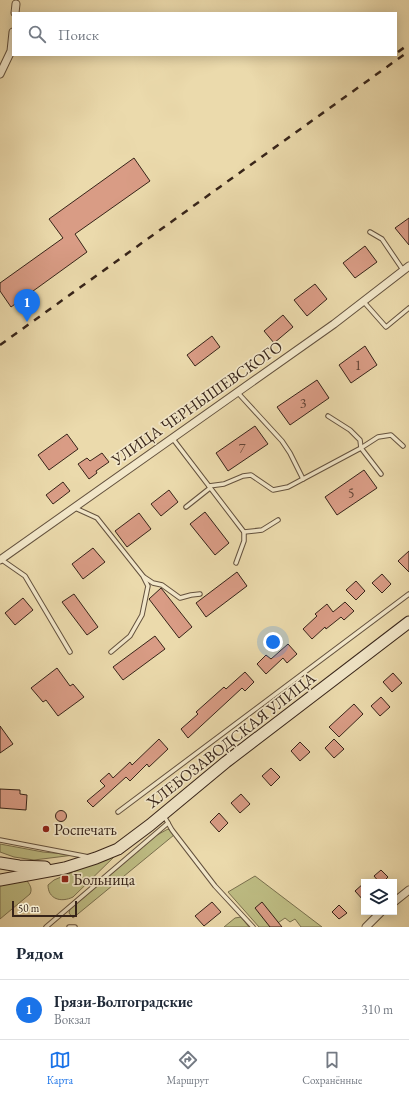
<!DOCTYPE html>
<html lang="ru">
<meta charset="utf-8">
<style>
:root{--surface:#fff;--page:#f6f6f7;--text:#1f2937;--muted:#747a83;--line:#e0e1e3;--accent:#1a73e8}
body{margin:0;font-family:"EB Garamond",serif;background:var(--page);color:var(--text)}
.controls{position:absolute;right:12px;bottom:12px;display:grid;overflow:hidden;border-radius:0px;box-shadow:0 2px 10px #0003}
.controls button{width:36px;height:36px;display:grid;place-items:center;padding:0;border:0;border-bottom:1px solid var(--line);background:var(--surface);color:var(--text);font:20px sans-serif}
.scale{position:absolute;left:12px;bottom:10px;width:65px;box-sizing:border-box;padding-left:4px;border:2px solid #372419;border-top:0;font-size:11px;line-height:14px;white-space:nowrap;color:#372419;-webkit-text-stroke:3px #f2e7c9;paint-order:stroke}
.you{position:absolute;left:273px;top:642px;width:14px;height:14px;margin:-10px;border:3px solid #fff;border-radius:50%;background:#1a73e8;box-shadow:0 0 0 6px #1a73e833}
.badge{display:grid;place-items:center;width:26px;height:26px;border-radius:50%;background:var(--accent);color:#fff;font-size:13px;font-weight:700}
.pin{position:absolute;translate:-50% -33px;filter:drop-shadow(0 1px 2px #0008)}
.pin::after{content:'';position:absolute;top:21px;width:14px;height:12px;background:inherit;clip-path:polygon(0 0,100% 0,50% 100%)}
.list{margin:0;padding:0;list-style:none}
h2{display:flex;justify-content:space-between;align-items:center;height:52px;margin:0;padding:0 16px;font-size:17px}
h2 small{font-size:13px;font-weight:400;color:var(--muted)}
.list li{display:grid;grid-template-columns:26px 1fr auto;gap:12px;align-items:center;box-sizing:border-box;height:60px;padding:0 16px;border-top:1px solid var(--line)}
.list b{display:block;font-size:15px;white-space:nowrap}
.list p{margin:0;font-size:13px;white-space:nowrap;color:var(--muted)}
.list em{font-size:13px;font-style:normal;color:var(--muted)}
.icon{flex:none;width:22px;height:22px;fill:none;stroke:currentColor;stroke-width:2;stroke-linecap:round;stroke-linejoin:round}
.map{position:relative;flex:none;width:409px;height:927px;overflow:hidden}
.search{position:absolute;background:var(--surface);box-shadow:0 2px 10px #0003;left:12px;right:12px;top:12px;height:44px;display:flex;align-items:center;gap:10px;box-sizing:border-box;padding:0 14px;border-radius:0px;color:var(--muted);font-size:15px}
.sheet{height:112px;background:var(--surface)}
nav{display:flex;justify-content:space-around;align-items:center;box-sizing:border-box;height:56px;border-top:1px solid var(--line);background:var(--surface);font-size:11px;color:var(--muted)}
nav a{display:grid;justify-items:center;gap:2px}
nav .on{color:var(--accent)}
.map>svg:first-child{display:block}
.green{fill:#bebd84;stroke:#7a704e}
.building{fill:#d99c85;stroke:#372419}
.lines{fill:none;stroke-linecap:round;stroke-linejoin:round}
.lane-casing{stroke:#64523e;stroke-width:5.5}
.street-casing{stroke:#64523e;stroke-width:9}
.secondary-casing{stroke:#372419;stroke-width:13}
.lane{stroke:#f2e7c9;stroke-width:3.5}
.street{stroke:#f2e7c9;stroke-width:7}
.secondary{stroke:#f2e7c9;stroke-width:11}
.rail{stroke:#372419;stroke-width:2.5;stroke-dasharray:7 7;stroke-linecap:butt}
.poi-dot{fill:#8f2418;stroke:#f2e7c9;stroke-width:1.5}
.labels{text-anchor:middle;dominant-baseline:central;stroke-width:3.5;stroke-linejoin:round;paint-order:stroke}
.number-label{font-size:14px;fill:#604234}
.street-label{font-size:16px;fill:#372419;stroke:#f2e7c9}
.poi-label{font-size:16px;fill:#372419;stroke:#f2e7c9;text-anchor:start}
</style>
<div class="map">
<svg width="409" height="927" viewBox="0 0 409 927">
<rect width="100%" height="100%" fill="#ebdaac"/>
<filter id="stains"><feTurbulence type="fractalNoise" baseFrequency=".005" numOctaves="4"/><feColorMatrix values="0 0 0 0 .2 0 0 0 0 .09 0 0 0 0 .02 0 0 0 .5 -.17"/></filter>
<radialGradient id="worn" r=".72"><stop offset=".6" stop-color="#630" stop-opacity="0"/><stop offset="1" stop-color="#630" stop-opacity=".3"/></radialGradient>
<!-- green -->
<g class="green">
<polygon points="168,829 174,835 73,918 69,913 70,909 157,835"/>
<polygon points="0,844 43,852 74,855 34,860 14,857 0,852"/>
<path d="M118,853L73,897C61,903 48,899 48,885L54,880Z"/>
<polygon points="255,876 322,927 301,927 295,919 290,922 285,918 272,927 259,927 228,892"/>
<path d="M26,879C29,884 33,888 30,894L0,919V882Z"/>
<polygon points="241,917 249,927 224,927 235,918"/>
</g>
<!-- building -->
<g class="building">
<polygon points="134,158 150,181 75,234 87,252 11,307 0,291 0,283 63,238 49,219"/>
<polygon points="409,218 409,245 395,228"/>
<polygon points="365,246 377,262 355,278 343,263"/>
<polygon points="315,284 327,299 307,316 294,300"/>
<polygon points="283,315 293,327 274,343 264,331"/>
<polygon points="212,336 220,347 195,366 187,355"/>
<polygon points="365,346 377,365 351,383 339,365"/>
<polygon points="317,380 329,398 290,425 277,407"/>
<polygon points="255,426 268,444 228,471 216,453"/>
<polygon points="67,434 78,449 49,470 38,455"/>
<polygon points="102,453 109,462 96,471 97,473 89,479 78,464 87,458 90,461"/>
<polygon points="364,470 377,488 337,515 325,497"/>
<polygon points="63,482 70,491 53,504 46,495"/>
<polygon points="169,490 178,502 161,516 151,504"/>
<polygon points="205,512 229,543 215,555 190,524"/>
<polygon points="139,513 151,529 127,547 115,531"/>
<polygon points="93,548 105,562 83,579 72,564"/>
<polygon points="409,551 409,572 398,561"/>
<polygon points="237,572 247,586 206,617 196,603"/>
<polygon points="382,574 391,584 382,593 372,583"/>
<polygon points="356,581 365,591 356,600 346,590"/>
<polygon points="161,588 192,627 179,638 149,599"/>
<polygon points="74,594 98,627 87,635 62,602"/>
<polygon points="23,598 33,610 15,625 5,613"/>
<polygon points="345,602 354,611 344,620 341,617 326,629 325,627 312,639 303,629 317,616 315,614 327,604 333,612"/>
<polygon points="155,636 165,649 123,680 113,667"/>
<polygon points="288,644 297,654 287,663 283,658 266,674 257,664 266,655 271,659"/>
<polygon points="57,668 70,686 73,684 84,697 58,716 46,700 43,702 31,688"/>
<polygon points="245,672 254,682 245,691 242,688 188,738 181,729 198,714 196,712 224,687 226,689"/>
<polygon points="393,673 402,683 392,692 383,682"/>
<polygon points="381,697 390,707 380,716 371,706"/>
<polygon points="354,704 363,714 339,737 329,727"/>
<polygon points="0,726 13,744 0,753"/>
<polygon points="159,739 168,749 149,767 147,764 130,781 126,777 93,807 87,801 105,786 100,781 109,773 113,778 130,762 132,765"/>
<polygon points="334,739 344,749 334,758 325,748"/>
<polygon points="300,742 310,752 300,761 291,751"/>
<polygon points="271,768 280,777 271,786 262,776"/>
<polygon points="0,789 20,790 20,794 27,795 26,810 0,808"/>
<polygon points="241,794 250,804 240,813 231,803"/>
<circle cx="61" cy="816" r="5.5"/>
<polygon points="219,813 228,823 219,832 210,822"/>
<polygon points="381,870 388,877 383,882 379,882 374,876"/>
<polygon points="364,883 364,901 355,891"/>
<polygon points="212,902 221,912 204,926 195,916"/>
<polygon points="262,902 282,927 270,927 255,908"/>
<polygon points="339,905 347,913 339,919 332,912"/>
</g>
<g class="lines">
<defs>
<g id="lane">
<polyline points="370,232 382,239 403,270"/>
<polyline points="363,301 386,327 409,308"/>
<polyline points="238,393 282,441 290,453 303,479"/>
<polyline points="328,416 350,430 360,440 361,448 381,474"/>
<polyline points="173,439 244,532 244,541 236,563"/>
<polyline points="209,486 224,484 243,476 251,475 273,490 288,487 361,448 378,437 391,435 403,446"/>
<polyline points="186,507 210,488"/>
<polyline points="75,508 97,518 143,576 148,586 142,615 130,636 111,652"/>
<polyline points="244,532 262,530 278,520"/>
<polyline points="2,560 25,576 70,652"/>
<polyline points="144,577 153,583 162,585 180,598 191,595 200,594"/>
<polyline points="118,812 409,594"/>
<polyline points="164,816 172,830 215,886 253,927"/>
<polyline points="0,840 89,857"/>
<polyline points="46,927 168,823"/>
<polyline points="69,927 75,927"/>
</g>
<g id="street">
<polyline points="15,13 16,4"/>
<polyline points="0,74 11,51 13,32"/>
<polyline points="0,560 334,324 409,266"/>
<polyline points="394,902 409,890"/>
<polyline points="366,927 381,912"/>
</g>
<g id="secondary">
<polyline points="0,863 19,866 45,867"/>
<polyline points="0,880 65,868 96,858 118,849 150,825 226,762 409,622"/>
</g>
</defs>
<!-- lane casing -->
<use href="#lane" class="lane-casing"/>
<!-- street casing -->
<use href="#street" class="street-casing"/>
<!-- secondary casing -->
<use href="#secondary" class="secondary-casing"/>
<!-- lane -->
<use href="#lane" class="lane"/>
<!-- street -->
<use href="#street" class="street"/>
<!-- secondary -->
<use href="#secondary" class="secondary"/>
<!-- rail -->
<g class="rail">
<polyline points="398,52 409,44"/>
<polyline points="0,345 409,51"/>
</g>
</g>
<!-- markers -->
<g class="poi-dot">
<circle cx="46" cy="829" r="4"/>
<rect x="61" y="875" width="8" height="8" rx="2"/>
</g>
<g class="labels">
<!-- number labels -->
<g class="number-label">
<text x="358" y="365">1</text>
<text x="303" y="403">3</text>
<text x="242" y="448">7</text>
<text x="351" y="493">5</text>
</g>
<!-- street labels -->
<g class="street-label">
<text transform="translate(197 403) rotate(-35)">УЛИЦА ЧЕРНЫШЕВСКОГО</text>
<text transform="translate(231 740) rotate(-38)">ХЛЕБОЗАВОДСКАЯ УЛИЦА</text>
</g>
<!-- poi labels -->
<g class="poi-label">
<text x="54" y="829">Роспечать</text>
<text x="73" y="879">Больница</text>
</g>
</g>
<rect width="100%" height="100%" filter="url(#stains)"/>
<rect width="100%" height="100%" fill="url(#worn)"/>
</svg>
<div class="controls">
<button><svg class="icon" aria-label="layers" viewBox="0 0 24 24"><path d="M12 4l9 5-9 5-9-5zM3 14l9 5 9-5"/></svg></button>
</div>
<div class="scale">50 m</div>
<div class="you"></div>
<div class="pin badge" style="left:27px;top:322px">1</div>
<div class="search"><svg class="icon" aria-label="search" viewBox="0 0 24 24"><circle cx="10" cy="10" r="6"/><path d="M15 15l6 6"/></svg>Поиск</div>
</div>
<section class="sheet">
<h2>Рядом<small></small></h2>
<ul class="list">
<li><span class="badge">1</span><div><b>Грязи-Волгоградские</b><p>Вокзал</p></div><em>310 m</em></li>
</ul>
</section>
<nav>
<a class="on"><svg class="icon" aria-label="map" viewBox="0 0 24 24"><path d="M3 6l6-2 6 2 6-2v14l-6 2-6-2-6 2zM9 4v14M15 6v14"/></svg>Карта</a>
<a><svg class="icon" aria-label="directions" viewBox="0 0 24 24"><path d="M12 3l9 9-9 9-9-9zM9 14v-3h6M13 9l2 2-2 2"/></svg>Маршрут</a>
<a><svg class="icon" aria-label="saved" viewBox="0 0 24 24"><path d="M7 4h10v16l-5-4-5 4z"/></svg>Сохранённые</a>
</nav>
